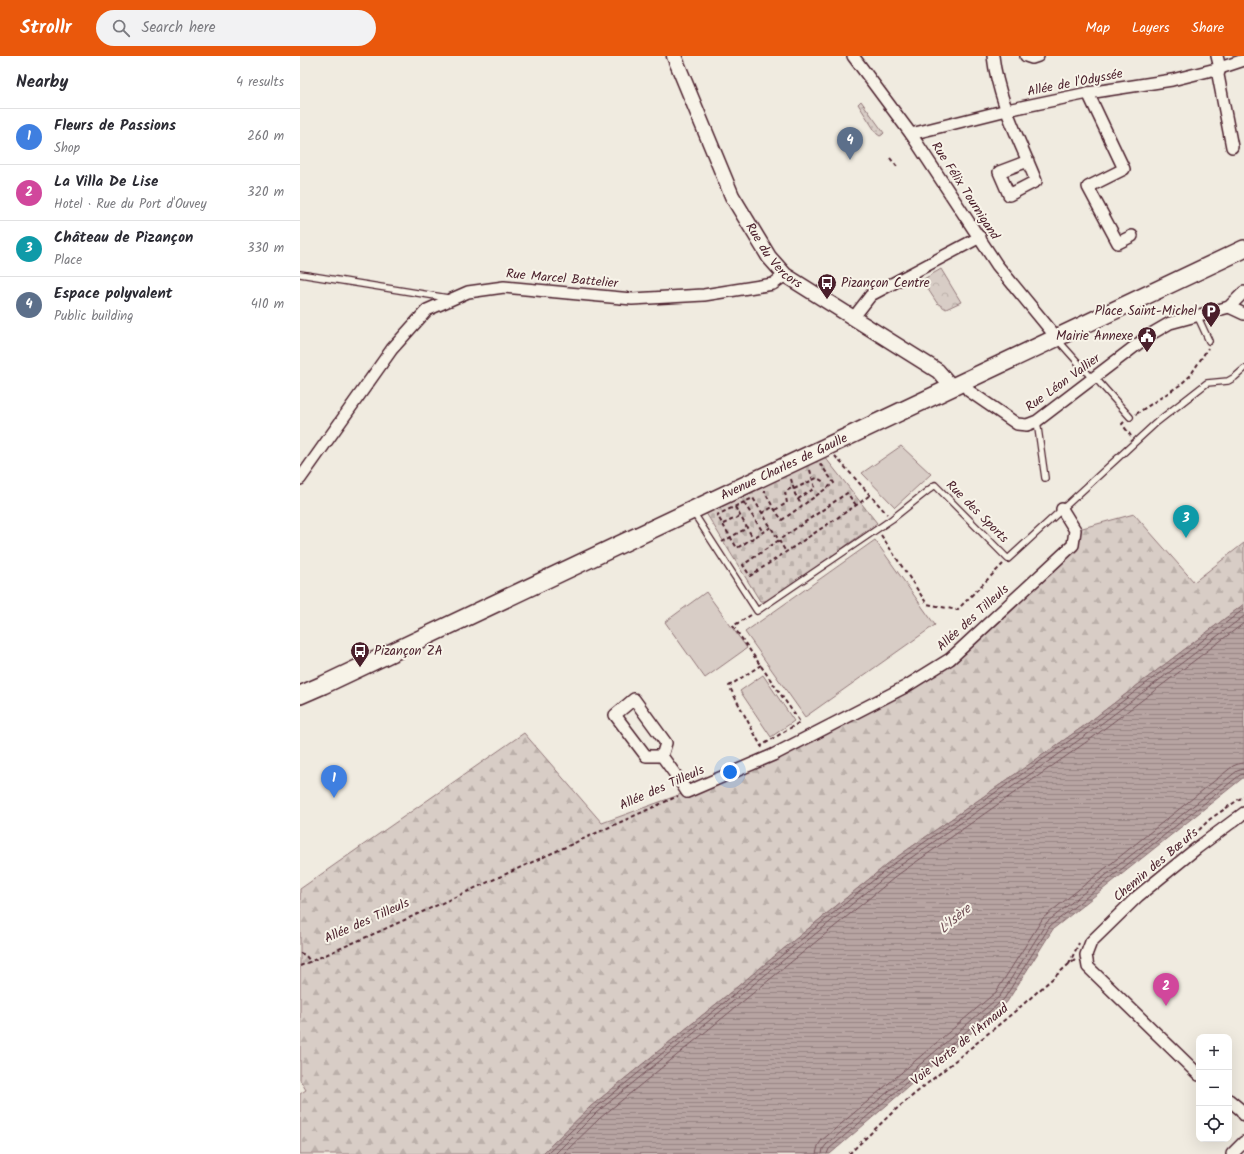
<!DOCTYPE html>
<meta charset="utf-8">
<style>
:root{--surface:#fff;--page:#f2f2f3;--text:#2b2b33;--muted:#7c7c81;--line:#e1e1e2;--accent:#ea580c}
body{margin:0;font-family:Kalam,sans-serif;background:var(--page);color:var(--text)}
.controls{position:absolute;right:12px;bottom:12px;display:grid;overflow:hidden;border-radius:8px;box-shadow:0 4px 16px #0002}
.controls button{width:36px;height:36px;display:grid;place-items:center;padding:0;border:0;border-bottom:1px solid var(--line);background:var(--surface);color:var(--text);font:20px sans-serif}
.you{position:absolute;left:430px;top:716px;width:14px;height:14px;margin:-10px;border:3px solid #fff;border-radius:50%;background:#1a73e8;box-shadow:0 0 0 6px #1a73e833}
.badge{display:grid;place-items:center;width:26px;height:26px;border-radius:50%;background:var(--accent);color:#fff;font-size:13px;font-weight:700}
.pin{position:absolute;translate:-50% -33px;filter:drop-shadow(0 1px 2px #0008)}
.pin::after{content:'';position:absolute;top:21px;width:14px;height:12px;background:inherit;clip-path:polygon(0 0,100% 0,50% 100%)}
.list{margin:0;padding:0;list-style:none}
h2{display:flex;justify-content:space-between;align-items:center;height:52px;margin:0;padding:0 16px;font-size:17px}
h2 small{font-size:13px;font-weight:400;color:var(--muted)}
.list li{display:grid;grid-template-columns:26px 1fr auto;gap:12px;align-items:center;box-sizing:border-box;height:56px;padding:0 16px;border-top:1px solid var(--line)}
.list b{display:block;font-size:15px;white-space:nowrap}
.list p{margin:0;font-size:13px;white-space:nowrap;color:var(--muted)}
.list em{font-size:13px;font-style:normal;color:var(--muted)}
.icon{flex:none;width:22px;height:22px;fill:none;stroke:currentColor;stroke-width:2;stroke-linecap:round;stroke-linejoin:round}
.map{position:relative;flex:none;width:944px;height:1098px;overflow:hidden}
header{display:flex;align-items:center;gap:24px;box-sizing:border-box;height:56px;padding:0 20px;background:var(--accent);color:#fff}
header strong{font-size:19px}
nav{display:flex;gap:22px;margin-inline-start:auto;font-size:14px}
.search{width:280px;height:36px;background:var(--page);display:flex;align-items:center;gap:10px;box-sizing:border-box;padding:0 14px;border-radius:22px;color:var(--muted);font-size:15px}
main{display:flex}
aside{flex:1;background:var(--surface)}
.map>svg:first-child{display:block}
.grass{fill:url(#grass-dots);stroke:#917678}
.forest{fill:url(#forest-firs);stroke:#917678}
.cemetery{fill:url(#cemetery-stones);stroke:#917678}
.park{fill:url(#park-crowns);stroke:#917678}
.pitch{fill:#d8cdc6;stroke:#917678}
.water{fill:url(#water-rules);stroke:#8b6f72}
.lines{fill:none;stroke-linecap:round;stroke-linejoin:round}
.shore{stroke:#76545b;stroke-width:1}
.service-casing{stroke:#4a1f2b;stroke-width:8}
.minor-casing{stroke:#4a1f2b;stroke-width:14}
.tertiary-casing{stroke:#4a1f2b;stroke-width:17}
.primary-casing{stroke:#4a1f2b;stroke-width:20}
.path{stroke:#4a1f2b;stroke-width:2;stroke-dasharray:4 3;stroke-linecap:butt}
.service{stroke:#f7f3e8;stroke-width:5.5}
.minor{stroke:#f7f3e8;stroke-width:11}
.tertiary{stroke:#f7f3e8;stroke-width:14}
.primary{stroke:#f7f3e8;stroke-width:17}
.labels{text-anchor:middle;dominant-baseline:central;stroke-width:4;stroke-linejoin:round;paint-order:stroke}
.street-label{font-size:13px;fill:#4a1f2b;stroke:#f7f3e8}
.poi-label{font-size:13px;fill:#4a1f2b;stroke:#f7f3e8;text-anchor:start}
.water-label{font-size:14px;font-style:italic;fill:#704e55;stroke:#f7f3e8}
</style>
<header>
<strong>Strollr</strong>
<div class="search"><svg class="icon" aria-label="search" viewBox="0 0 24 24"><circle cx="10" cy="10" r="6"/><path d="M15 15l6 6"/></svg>Search here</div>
<nav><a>Map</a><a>Layers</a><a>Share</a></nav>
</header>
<main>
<aside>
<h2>Nearby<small>4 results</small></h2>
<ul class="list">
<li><span class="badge" style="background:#3f7fe0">1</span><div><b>Fleurs de Passions</b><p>Shop</p></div><em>260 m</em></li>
<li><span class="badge" style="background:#d1479c">2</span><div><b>La Villa De Lise</b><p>Hotel · Rue du Port d'Ouvey</p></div><em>320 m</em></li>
<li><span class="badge" style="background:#0f9aa8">3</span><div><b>Château de Pizançon</b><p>Place</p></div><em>330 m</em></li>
<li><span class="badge" style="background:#5c6f8a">4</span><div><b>Espace polyvalent</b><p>Public building</p></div><em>410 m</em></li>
</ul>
</aside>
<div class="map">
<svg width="944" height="1098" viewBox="0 0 944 1098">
<defs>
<pattern id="grass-dots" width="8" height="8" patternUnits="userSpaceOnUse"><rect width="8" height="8" fill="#d8cdc6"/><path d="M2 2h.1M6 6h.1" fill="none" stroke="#bbb0aa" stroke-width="1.8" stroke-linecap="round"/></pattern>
<pattern id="forest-firs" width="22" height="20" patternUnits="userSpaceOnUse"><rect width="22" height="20" fill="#d8cdc6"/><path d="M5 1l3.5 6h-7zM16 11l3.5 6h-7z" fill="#bbb0aa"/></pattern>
<pattern id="cemetery-stones" width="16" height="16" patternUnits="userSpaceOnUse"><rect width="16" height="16" fill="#d8cdc6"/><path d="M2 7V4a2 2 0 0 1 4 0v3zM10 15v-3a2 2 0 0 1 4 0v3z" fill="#bbb0aa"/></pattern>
<pattern id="park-crowns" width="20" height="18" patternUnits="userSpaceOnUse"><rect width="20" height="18" fill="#d8cdc6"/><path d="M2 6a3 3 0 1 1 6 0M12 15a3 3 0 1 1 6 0" fill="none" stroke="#bbb0aa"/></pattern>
<pattern id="water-rules" width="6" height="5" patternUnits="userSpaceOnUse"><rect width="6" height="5" fill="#b7a4a2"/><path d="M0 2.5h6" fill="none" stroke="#978584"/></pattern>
</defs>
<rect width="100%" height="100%" fill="#f0ebe0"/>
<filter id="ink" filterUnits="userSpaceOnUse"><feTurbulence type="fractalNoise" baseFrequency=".025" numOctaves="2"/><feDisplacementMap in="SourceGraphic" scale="8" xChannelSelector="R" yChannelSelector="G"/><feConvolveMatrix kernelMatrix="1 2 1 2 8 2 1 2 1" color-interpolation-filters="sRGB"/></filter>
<g filter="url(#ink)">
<!-- grass -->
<polygon class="grass" points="561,45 584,77 582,79 580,80 577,78 558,48"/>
<!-- forest -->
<polygon class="forest" points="834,458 894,526 944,487 944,548 784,670 590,806 290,1051 242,1098 0,1098 0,1038 6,1034 0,1024 0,833 224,677 302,767 387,736 468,701 650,603 773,489 775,474"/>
<!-- cemetery -->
<polygon class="cemetery" points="524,400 577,467 470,545 460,545 406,457"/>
<!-- park -->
<polygon class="park" points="641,213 661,246 646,253 637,247 622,224"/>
<!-- pitch -->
<g class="pitch">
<polygon points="601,390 631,418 595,451 562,417"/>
<polygon points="575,484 635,569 505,661 445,576"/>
<polygon points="406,536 447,592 405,622 365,566"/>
<polygon points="463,619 494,665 471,681 440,635"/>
</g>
<!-- water -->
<polygon class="water" points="944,548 944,721 753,873 707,946 530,1098 242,1098 290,1051 590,806 784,670"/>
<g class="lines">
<!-- shore -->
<g class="shore">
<polyline points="247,1098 293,1054 592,809 786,673 944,553"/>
<polyline points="255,1098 296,1057 595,813 789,677 944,560"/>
<polyline points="263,1098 300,1062 599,818 792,682 944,567"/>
<polyline points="516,1098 518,1090 521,1085 696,936 743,862 933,710 938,708 944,707"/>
<polyline points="522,1098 523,1093 526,1089 700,940 747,866 937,715 944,713"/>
<polyline points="527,1098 529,1093 704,943 750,870 940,719 944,718"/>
</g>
<defs>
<g id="service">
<polyline points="0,218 148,242"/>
<polyline points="897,259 909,285"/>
<polyline points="757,283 790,320 798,325 830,361"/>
<polyline points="737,365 745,422"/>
<polyline points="393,456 457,555 592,463 635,429 708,503 857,366 907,327 928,325 935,321 944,313"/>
</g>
<g id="minor">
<polyline points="553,0 611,78 697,209 757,282"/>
<path d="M693,0C698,44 720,85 736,125L709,139L699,116L728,105"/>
<polyline points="726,0 732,2 738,0"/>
<polyline points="917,0 920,12 918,19 932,91"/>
<polyline points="788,37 824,113 788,131 818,187 832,180"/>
<polyline points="611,78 707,54 788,37 872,24 920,12 944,4"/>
<polyline points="929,251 944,258"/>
<polyline points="554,261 571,239 680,181"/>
<polyline points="663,326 669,335 717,368 727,369 737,365 851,278 870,267 929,251 944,236"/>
<polyline points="0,423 92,293 127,254 168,236 204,231 332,243 404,239 473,228 485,219"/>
<polyline points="362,700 346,700 315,659 334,643 366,687 362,700 380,725 387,736 473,699 605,631 650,603 773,489 775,474 762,453"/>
<polyline points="899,1019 788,911 786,899 791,886 838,840 897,792 944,757"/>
<polyline points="929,1044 941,1054 944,1059"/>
<polyline points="932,1098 944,1086"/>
</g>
<g id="tertiary">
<path id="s1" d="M374,0L432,140L469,201L485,219L638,315L652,331"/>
</g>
<g id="primary">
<path id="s2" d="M0,639L23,629L944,193"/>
</g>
</defs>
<!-- service casing -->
<use href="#service" class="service-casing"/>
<!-- minor casing -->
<use href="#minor" class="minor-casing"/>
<!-- tertiary casing -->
<use href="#tertiary" class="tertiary-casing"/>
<!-- primary casing -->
<use href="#primary" class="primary-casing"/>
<!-- path -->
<g class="path">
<polyline points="590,102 598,112"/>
<polyline points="836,358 880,329 890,320 908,292"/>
<polyline points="824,366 822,368 831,380"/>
<polyline points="535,400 587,458"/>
<polyline points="491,423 495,438 502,450"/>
<polyline points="494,433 517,422 524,426"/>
<polyline points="466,435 464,435 473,451"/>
<polyline points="498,443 515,432 510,414"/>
<polyline points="444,447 463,476"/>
<polyline points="556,449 547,437 443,509 450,520 561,446 570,439"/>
<polyline points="435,451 453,482"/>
<polyline points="475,454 487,447 485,436 493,431"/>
<polyline points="462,457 473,451 482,464 534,427 521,409 519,410"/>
<polyline points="423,468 440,460"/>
<polyline points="471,471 437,492 417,459 453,442 486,496"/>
<polyline points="581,479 627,548 657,554 703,508"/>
<polyline points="422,486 447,472"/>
<polyline points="451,559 433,570 500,666 461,690 463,692"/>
<polyline points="461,609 429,630 461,690"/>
<polyline points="889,784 910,763 944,740"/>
<polyline points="0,897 5,899 11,906"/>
<polyline points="769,908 779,887"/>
<polyline points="0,910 78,876 378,740"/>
<polyline points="549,1098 594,1055 719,952 769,908 777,903"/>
</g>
<!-- service -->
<use href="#service" class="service"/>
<!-- minor -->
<use href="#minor" class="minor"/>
<!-- tertiary -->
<use href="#tertiary" class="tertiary"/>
<!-- primary -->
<use href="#primary" class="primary"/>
</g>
</g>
<!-- icons -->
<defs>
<symbol id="bus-pin" viewBox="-11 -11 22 30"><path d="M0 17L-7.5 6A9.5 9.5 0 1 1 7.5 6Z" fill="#4a1f2b" stroke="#f7f3e8"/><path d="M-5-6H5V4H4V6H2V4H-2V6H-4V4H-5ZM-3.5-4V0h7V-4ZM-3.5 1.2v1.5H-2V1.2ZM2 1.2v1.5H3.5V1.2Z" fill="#fff"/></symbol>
<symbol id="parking-pin" viewBox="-11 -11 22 30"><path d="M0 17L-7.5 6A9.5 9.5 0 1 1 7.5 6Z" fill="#4a1f2b" stroke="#f7f3e8"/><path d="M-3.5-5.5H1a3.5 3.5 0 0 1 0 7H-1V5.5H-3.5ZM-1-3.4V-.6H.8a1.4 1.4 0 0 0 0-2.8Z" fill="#fff"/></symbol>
<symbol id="civic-pin" viewBox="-11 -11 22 30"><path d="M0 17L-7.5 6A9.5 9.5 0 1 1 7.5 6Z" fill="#4a1f2b" stroke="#f7f3e8"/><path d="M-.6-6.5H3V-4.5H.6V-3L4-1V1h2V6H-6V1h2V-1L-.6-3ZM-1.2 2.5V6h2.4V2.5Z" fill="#fff"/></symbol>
</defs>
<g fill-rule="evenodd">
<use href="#bus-pin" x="516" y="216" width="22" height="30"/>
<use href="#parking-pin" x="900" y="244" width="22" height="30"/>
<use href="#civic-pin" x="836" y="269" width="22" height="30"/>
<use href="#bus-pin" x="49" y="584" width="22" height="30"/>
</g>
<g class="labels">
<!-- street labels -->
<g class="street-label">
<text transform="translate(775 27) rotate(-11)">Allée de l'Odyssée</text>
<text transform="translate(665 135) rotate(57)">Rue Félix Tournigand</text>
<text stroke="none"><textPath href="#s1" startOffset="225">Rue du Vercors</textPath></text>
<text transform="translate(262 223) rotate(5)">Rue Marcel Battelier</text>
<text transform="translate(763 327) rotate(-36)">Rue Léon Vallier</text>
<text stroke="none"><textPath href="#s2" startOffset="535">Avenue Charles de Gaulle</textPath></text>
<text transform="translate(677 456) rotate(45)">Rue des Sports</text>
<text transform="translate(673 562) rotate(-42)">Allée des Tilleuls</text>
<text transform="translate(362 732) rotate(-24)">Allée des Tilleuls</text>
<text transform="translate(856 809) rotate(-40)">Chemin des Bœufs</text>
<text transform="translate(67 865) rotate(-24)">Allée des Tilleuls</text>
<text transform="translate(660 989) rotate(-39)">Voie Verte de l'Arnaud</text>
</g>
<!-- poi labels -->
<g class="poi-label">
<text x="541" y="227">Pizançon Centre</text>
<text x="897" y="255" text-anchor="end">Place Saint-Michel</text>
<text x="833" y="280" text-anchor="end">Mairie Annexe</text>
<text x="74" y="595">Pizançon ZA</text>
</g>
<!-- water labels -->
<g class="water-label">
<text transform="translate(655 863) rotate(-40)">L'Isère</text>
</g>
</g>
</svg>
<div class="controls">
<button>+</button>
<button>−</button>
<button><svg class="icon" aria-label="locate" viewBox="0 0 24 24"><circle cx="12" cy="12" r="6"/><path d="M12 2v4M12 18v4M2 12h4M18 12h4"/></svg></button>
</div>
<div class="you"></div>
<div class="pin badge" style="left:34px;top:742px;background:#3f7fe0">1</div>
<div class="pin badge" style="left:866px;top:950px;background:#d1479c">2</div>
<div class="pin badge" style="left:886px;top:482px;background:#0f9aa8">3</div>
<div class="pin badge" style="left:550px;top:104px;background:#5c6f8a">4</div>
</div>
</main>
